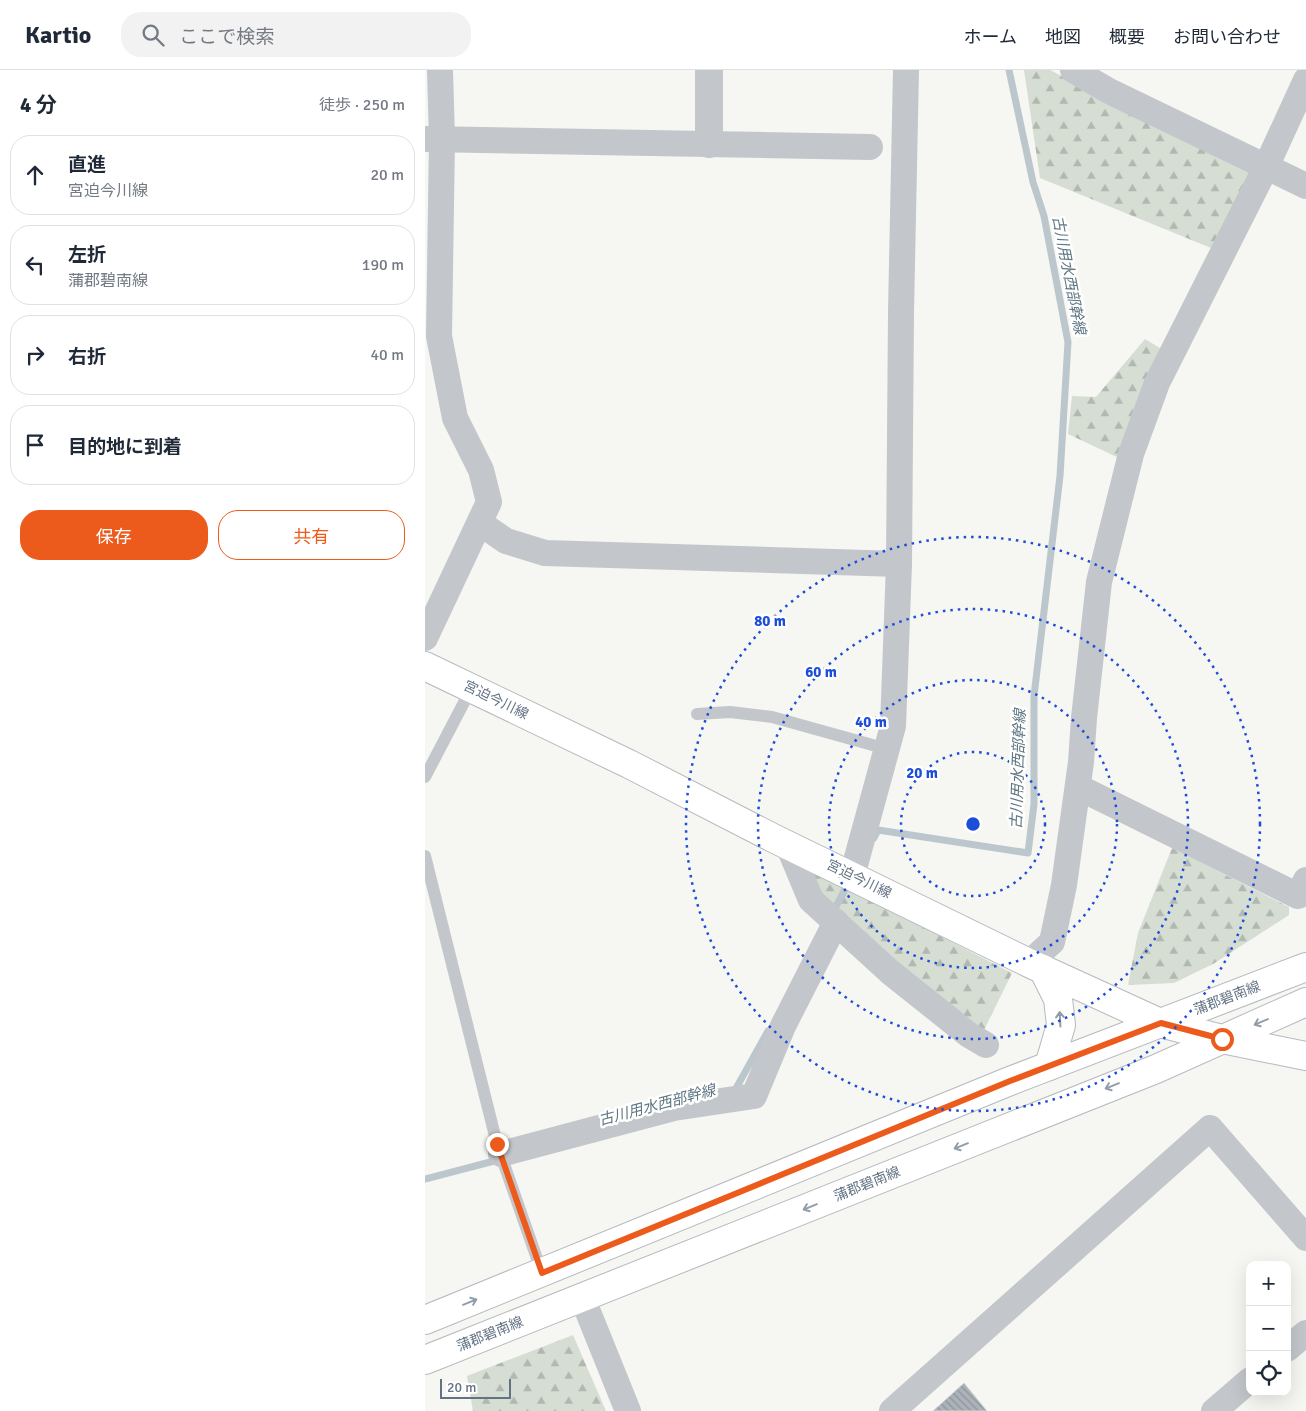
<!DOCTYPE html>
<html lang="ja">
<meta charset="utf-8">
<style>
:root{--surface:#fff;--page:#f2f2f3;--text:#1f2937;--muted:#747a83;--line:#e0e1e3;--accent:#ec5b1c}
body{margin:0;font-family:Signika,"Noto Sans JP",sans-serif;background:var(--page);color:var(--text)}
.controls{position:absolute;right:15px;bottom:15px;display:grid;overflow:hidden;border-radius:10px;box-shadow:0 5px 20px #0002}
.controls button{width:45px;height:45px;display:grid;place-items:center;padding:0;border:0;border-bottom:1px solid var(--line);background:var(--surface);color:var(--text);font:25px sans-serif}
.scale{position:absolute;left:15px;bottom:12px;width:71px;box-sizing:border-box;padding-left:5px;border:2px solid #637385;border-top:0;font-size:14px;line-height:18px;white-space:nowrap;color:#637385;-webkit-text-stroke:4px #fff;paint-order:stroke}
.stop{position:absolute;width:15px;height:15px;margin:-11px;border:4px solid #ec5b1c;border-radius:50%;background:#fff}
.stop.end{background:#ec5b1c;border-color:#fff;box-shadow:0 1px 5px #0008}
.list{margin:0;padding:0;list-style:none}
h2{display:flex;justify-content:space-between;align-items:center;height:65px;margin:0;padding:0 20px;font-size:21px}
h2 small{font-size:16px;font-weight:400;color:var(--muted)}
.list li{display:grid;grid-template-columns:32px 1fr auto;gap:15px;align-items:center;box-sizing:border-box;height:80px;margin:0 10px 10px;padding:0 10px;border:1px solid var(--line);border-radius:20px}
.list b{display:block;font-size:19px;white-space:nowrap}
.list p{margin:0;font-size:16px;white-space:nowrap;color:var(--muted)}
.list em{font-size:16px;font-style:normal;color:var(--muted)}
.actions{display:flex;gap:10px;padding:15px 20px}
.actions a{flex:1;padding:11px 0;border:1px solid var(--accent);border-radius:20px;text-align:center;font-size:18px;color:var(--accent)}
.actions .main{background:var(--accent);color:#fff}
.icon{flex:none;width:28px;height:28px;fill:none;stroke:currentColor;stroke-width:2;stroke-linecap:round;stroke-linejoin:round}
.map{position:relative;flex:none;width:881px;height:1341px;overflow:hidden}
header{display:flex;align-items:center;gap:30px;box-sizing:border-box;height:70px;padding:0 25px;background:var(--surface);border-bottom:1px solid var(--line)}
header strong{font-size:24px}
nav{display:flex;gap:28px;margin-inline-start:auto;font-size:18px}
.search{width:350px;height:45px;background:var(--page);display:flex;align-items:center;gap:12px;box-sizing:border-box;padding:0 18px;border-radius:20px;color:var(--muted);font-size:19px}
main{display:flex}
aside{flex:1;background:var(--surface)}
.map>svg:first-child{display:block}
.forest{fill:url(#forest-firs)}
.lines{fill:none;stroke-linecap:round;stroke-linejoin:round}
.stream{stroke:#bcc7cd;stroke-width:7}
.building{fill:url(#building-back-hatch);stroke:#d7d7d5}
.secondary-casing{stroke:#b5babf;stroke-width:30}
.service{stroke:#c3c6ca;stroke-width:12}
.minor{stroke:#c3c6ca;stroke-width:26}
.tertiary{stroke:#c3c6ca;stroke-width:28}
.secondary{stroke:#fff;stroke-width:28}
.oneway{stroke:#929daa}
.route{stroke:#ec5b1c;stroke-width:6}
.ring{fill:none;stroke:#1d4ed8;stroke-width:2.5;stroke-dasharray:2.5 5}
.labels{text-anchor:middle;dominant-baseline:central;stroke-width:5;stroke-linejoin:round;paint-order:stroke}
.street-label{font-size:14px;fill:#637385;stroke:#fff}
.water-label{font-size:15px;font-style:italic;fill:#5f7682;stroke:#fff}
.centre{fill:#1d4ed8;stroke:#fff;stroke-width:2.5}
.ring-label{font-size:15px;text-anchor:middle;font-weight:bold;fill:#1d4ed8;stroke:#fff;stroke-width:5;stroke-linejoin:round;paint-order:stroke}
</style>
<header>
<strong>Kartio</strong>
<div class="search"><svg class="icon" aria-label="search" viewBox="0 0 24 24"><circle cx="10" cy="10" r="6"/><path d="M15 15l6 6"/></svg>ここで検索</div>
<nav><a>ホーム</a><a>地図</a><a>概要</a><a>お問い合わせ</a></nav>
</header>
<main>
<aside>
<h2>4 分<small>徒歩 · 250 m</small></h2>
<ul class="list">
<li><svg class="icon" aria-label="ahead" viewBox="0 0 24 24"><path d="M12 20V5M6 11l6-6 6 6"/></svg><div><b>直進</b><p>宮迫今川線</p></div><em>20 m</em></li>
<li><svg class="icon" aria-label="left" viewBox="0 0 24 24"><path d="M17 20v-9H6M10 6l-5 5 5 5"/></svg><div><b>左折</b><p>蒲郡碧南線</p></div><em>190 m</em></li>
<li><svg class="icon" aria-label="right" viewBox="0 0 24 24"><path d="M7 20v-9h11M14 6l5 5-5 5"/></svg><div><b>右折</b></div><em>40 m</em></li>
<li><svg class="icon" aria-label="arrive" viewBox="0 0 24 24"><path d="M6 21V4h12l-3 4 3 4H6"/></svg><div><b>目的地に到着</b></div></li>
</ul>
<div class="actions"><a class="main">保存</a><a>共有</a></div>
</aside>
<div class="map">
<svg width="881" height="1341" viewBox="0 0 881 1341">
<defs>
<pattern id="forest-firs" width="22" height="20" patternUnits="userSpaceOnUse" patternTransform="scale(1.25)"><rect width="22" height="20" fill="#d6ddd3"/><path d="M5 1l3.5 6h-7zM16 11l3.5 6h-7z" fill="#b1b8b1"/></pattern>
<pattern id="building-back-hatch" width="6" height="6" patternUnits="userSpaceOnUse" patternTransform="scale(1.25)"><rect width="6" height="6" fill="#abb2b9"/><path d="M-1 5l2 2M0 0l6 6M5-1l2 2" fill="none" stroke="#8f959c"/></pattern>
</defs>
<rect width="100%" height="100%" fill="#f6f6f2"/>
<!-- forest -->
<g class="forest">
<polygon points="599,0 625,0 827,104 786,178 615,108"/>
<polygon points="720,269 743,283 694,388 643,364 647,326 671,327"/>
<polygon points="747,778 864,837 864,845 788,894 749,913 703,915 713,863"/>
<polygon points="389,805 402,808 587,903 559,960 487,913 402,838"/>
<polygon points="148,1265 181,1341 48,1341 42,1306"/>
</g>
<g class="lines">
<!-- stream -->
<g class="stream">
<polyline points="449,768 453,760 603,783 609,734 609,626 635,406 643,272 619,146 608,112 584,0"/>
<polyline points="408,842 424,812"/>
<polyline points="309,1022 343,961"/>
<polyline points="0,1109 73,1090"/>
</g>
</g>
<!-- building -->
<polygon class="building" points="539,1313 562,1341 508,1341"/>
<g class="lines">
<defs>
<g id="secondary">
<polyline points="0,596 204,694 348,768 604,893 735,953 797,969 881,986"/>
<polyline points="618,899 633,929 636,955 624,996"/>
<polyline points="0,1250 585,1011 881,897"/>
<polyline points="0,1290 731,999 881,932"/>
</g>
</defs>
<!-- secondary casing -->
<use href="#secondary" class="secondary-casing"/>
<!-- service -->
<g class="service">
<polyline points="272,644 305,642 347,647 462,679"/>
<polyline points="0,707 46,619"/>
<polyline points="0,786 72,1074 117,1203"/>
</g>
<!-- minor -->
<g class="minor">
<polyline points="648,0 684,21 881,116"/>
<polyline points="0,69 445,77"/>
<polyline points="55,453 81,471 120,483 474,494"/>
<polyline points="0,568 64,432 56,400 30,348 14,266 17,69 15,0"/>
<polyline points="653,717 873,826 881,810"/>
<polyline points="363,775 386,830 465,902 544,965 561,975"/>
<polyline points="427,806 468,656 474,494 476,242 481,0"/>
<polyline points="604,893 627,872 639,815 656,692 659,648 674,512 706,384 732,313 841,97 881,10"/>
<polyline points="76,1084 249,1038 329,1026 358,956 411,852"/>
<polyline points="157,1227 203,1341"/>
<polyline points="862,1279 881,1263"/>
<polyline points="467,1341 785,1058 881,1168"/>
<polyline points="789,1341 825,1310"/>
</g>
<!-- tertiary -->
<polyline class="tertiary" points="284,0 284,74"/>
<!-- secondary -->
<use href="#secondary" class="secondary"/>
</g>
<!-- one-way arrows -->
<defs><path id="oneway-shaft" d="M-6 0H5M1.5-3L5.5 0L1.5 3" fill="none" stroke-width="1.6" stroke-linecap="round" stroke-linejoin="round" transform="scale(1.25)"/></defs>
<g class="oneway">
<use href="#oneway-shaft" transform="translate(635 949) rotate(-93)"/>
<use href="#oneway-shaft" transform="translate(836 952) rotate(157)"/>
<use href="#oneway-shaft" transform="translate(687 1016) rotate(158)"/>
<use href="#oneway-shaft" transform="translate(536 1076) rotate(158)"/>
<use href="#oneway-shaft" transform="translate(385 1137) rotate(158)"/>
<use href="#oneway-shaft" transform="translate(45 1232) rotate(-22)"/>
</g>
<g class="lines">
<!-- route -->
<polyline class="route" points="72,1074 117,1203 585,1011 736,953 797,969"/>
</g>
<!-- distance rings -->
<g class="ring">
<circle cx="548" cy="754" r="72"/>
<circle cx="548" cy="754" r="144"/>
<circle cx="548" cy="754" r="215"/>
<circle cx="548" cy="754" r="287"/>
</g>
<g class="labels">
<!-- street labels -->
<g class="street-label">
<text transform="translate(71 630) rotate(26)">宮迫今川線</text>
<text transform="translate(434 809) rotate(26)">宮迫今川線</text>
<text transform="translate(802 928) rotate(-21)">蒲郡碧南線</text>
<text transform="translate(442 1114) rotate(-22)">蒲郡碧南線</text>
<text transform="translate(65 1264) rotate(-22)">蒲郡碧南線</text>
</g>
<!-- water labels -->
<g class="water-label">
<text transform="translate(644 205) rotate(79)">古川用水西部幹線</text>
<text transform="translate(593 699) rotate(-88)">古川用水西部幹線</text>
<text transform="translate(232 1035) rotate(-15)">古川用水西部幹線</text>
</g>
</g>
<circle cx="548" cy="754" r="8" class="centre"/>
<g class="ring-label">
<text x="345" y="556">80 m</text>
<text x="396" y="607">60 m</text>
<text x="446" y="657">40 m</text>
<text x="497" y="708">20 m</text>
</g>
</svg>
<div class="controls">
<button>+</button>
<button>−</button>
<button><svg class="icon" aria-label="locate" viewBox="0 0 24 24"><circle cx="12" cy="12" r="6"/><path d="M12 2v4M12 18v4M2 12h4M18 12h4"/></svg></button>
</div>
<div class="scale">20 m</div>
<div class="stop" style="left:797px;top:969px"></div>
<div class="stop end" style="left:72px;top:1074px"></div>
</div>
</main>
